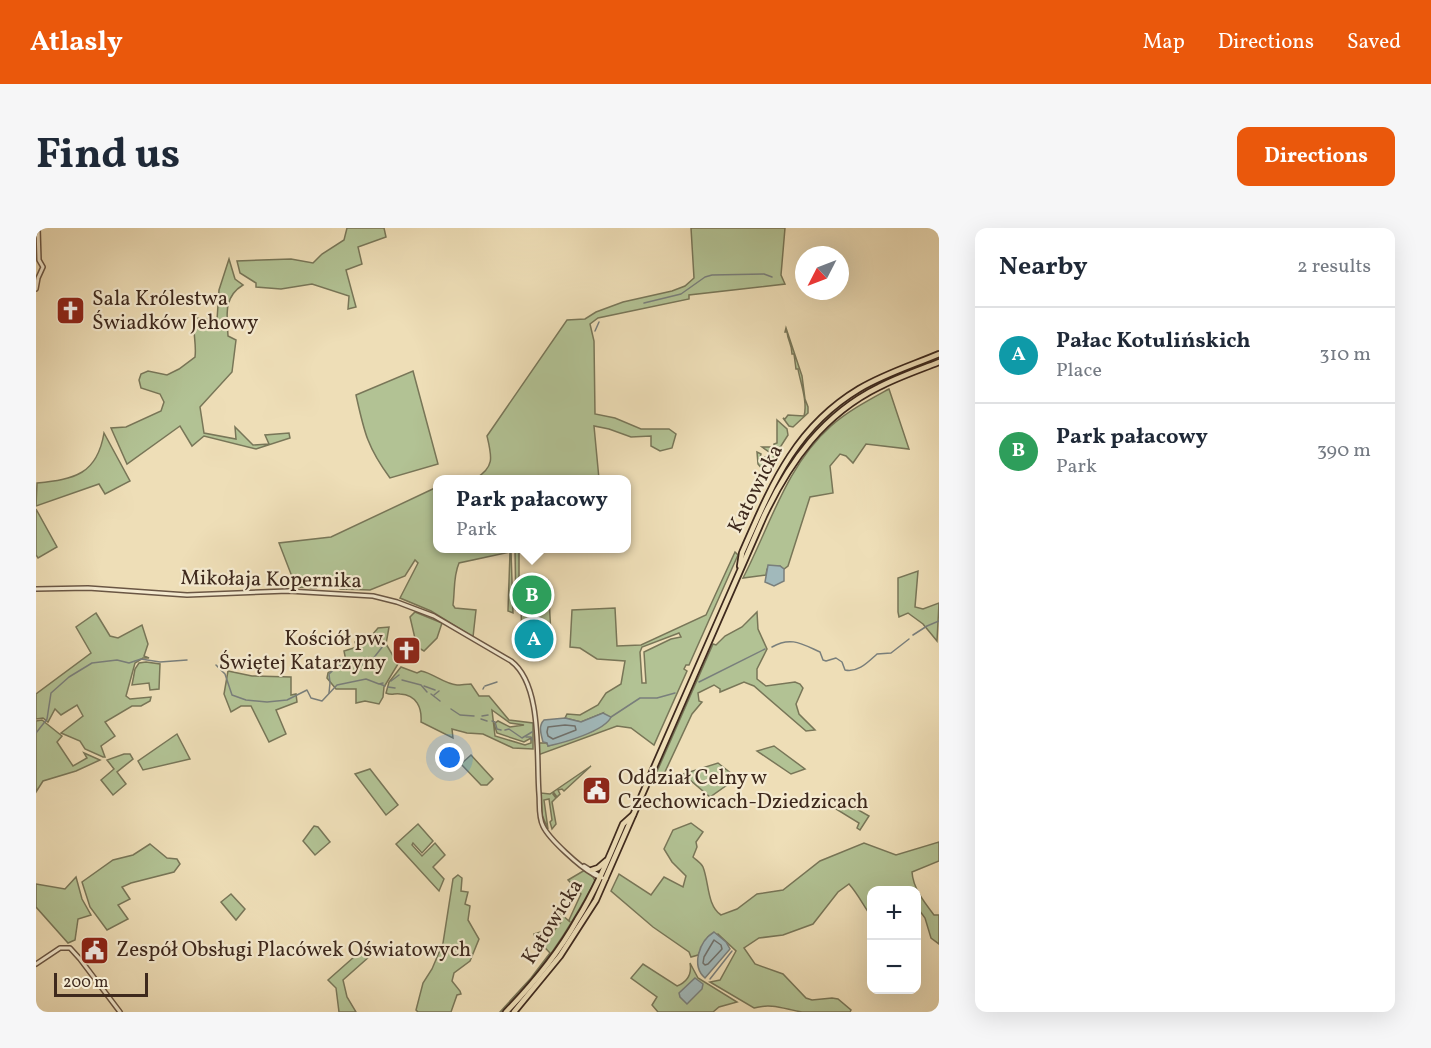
<!DOCTYPE html>
<meta charset="utf-8">
<style>
:root{--surface:#fff;--page:#f6f6f7;--text:#1f2937;--muted:#747a83;--line:#e0e1e3;--accent:#ea580c}
body{margin:0;font-family:Vollkorn,serif;background:var(--page);color:var(--text)}
.controls{position:absolute;right:18px;bottom:18px;display:grid;overflow:hidden;border-radius:12px;box-shadow:0 6px 24px #0002}
.controls button{width:54px;height:54px;display:grid;place-items:center;padding:0;border:0;border-bottom:2px solid var(--line);background:var(--surface);color:var(--text);font:30px sans-serif}
.compass{position:absolute;left:759px;top:18px;width:54px;height:54px;border-radius:50%;background:var(--surface);box-shadow:0 6px 24px #0002;rotate:228deg}
.scale{position:absolute;left:18px;bottom:15px;width:94px;box-sizing:border-box;padding-left:6px;border:3px solid #3e291d;border-top:0;font-size:16px;line-height:21px;white-space:nowrap;color:#3e291d;-webkit-text-stroke:4px #f4ead0;paint-order:stroke}
.you{position:absolute;left:414px;top:530px;width:21px;height:21px;margin:-15px;border:4px solid #fff;border-radius:50%;background:#1a73e8;box-shadow:0 0 0 9px #1a73e833}
.badge{display:grid;place-items:center;width:39px;height:39px;border-radius:50%;background:var(--accent);color:#fff;font-size:20px;font-weight:700}
.pin{position:absolute;translate:-50% -50%;border:3px solid #fff;box-shadow:0 2px 6px #0006}
.popup{position:absolute;left:397px;top:247px;width:198px;height:78px;box-sizing:border-box;display:grid;place-content:center;border-radius:12px;background:var(--surface);filter:drop-shadow(0 2px 4px #0005);font-size:20px;white-space:nowrap;color:var(--muted)}
.popup b{font-size:22px;color:var(--text)}
.popup::after{content:'';position:absolute;left:50%;top:100%;margin-left:-12px;border:12px solid transparent;border-top-color:var(--surface)}
.list{margin:0;padding:0;list-style:none}
h2{display:flex;justify-content:space-between;align-items:center;height:78px;margin:0;padding:0 24px;font-size:26px}
h2 small{font-size:20px;font-weight:400;color:var(--muted)}
.list li{display:grid;grid-template-columns:39px 1fr auto;gap:18px;align-items:center;box-sizing:border-box;height:96px;padding:0 24px;border-top:2px solid var(--line)}
.list b{display:block;font-size:22px;white-space:nowrap}
.list p{margin:0;font-size:20px;white-space:nowrap;color:var(--muted)}
.list em{font-size:20px;font-style:normal;color:var(--muted)}
.map{position:relative;flex:none;width:903px;height:784px;overflow:hidden;border-radius:12px}
header{display:flex;align-items:center;gap:36px;box-sizing:border-box;height:84px;padding:0 30px;background:var(--accent);color:#fff}
header strong{font-size:28px}
nav{display:flex;gap:33px;margin-inline-start:auto;font-size:21px}
.intro{display:flex;align-items:center;justify-content:space-between;box-sizing:border-box;height:144px;padding:0 36px}
h1{margin:0;font-size:42px}
.button{padding:15px 27px;border-radius:12px;background:var(--accent);color:#fff;font-size:21px;font-weight:700}
main{display:flex;gap:36px;padding:0 36px}
aside{flex:1;background:var(--surface);border-radius:12px;box-shadow:0 6px 24px #0002}
.map>svg:first-child{display:block}
.green{fill:#b2c294;stroke:#787658;stroke-width:1.5;fill-rule:evenodd}
.water{fill:#a1b9bb;stroke:#797f7c;stroke-width:1.5}
.lines{fill:none;stroke-linecap:round;stroke-linejoin:round}
.shore{stroke:#70716c;stroke-width:1.5}
.stream{stroke:#797f7c;stroke-width:1.5}
.minor-casing{stroke:#6a5644;stroke-width:6}
.major-casing{stroke:#3e291d;stroke-width:8}
.minor{stroke:#f4ead0;stroke-width:3}
.major{stroke:#eedeb7;stroke-width:4.5}
.labels{text-anchor:middle;dominant-baseline:central;stroke-width:4.5;stroke-linejoin:round;paint-order:stroke}
.poi-label{font-size:21px;fill:#3e291d;stroke:#f4ead0;text-anchor:start}
.street-label{font-size:21px;fill:#3e291d;stroke:#f4ead0}
</style>
<header>
<strong>Atlasly</strong>
<nav><a>Map</a><a>Directions</a><a>Saved</a></nav>
</header>
<div class="intro"><h1>Find us</h1><a class="button">Directions</a></div>
<main>
<div class="map">
<svg width="903" height="784" viewBox="0 0 903 784">
<rect width="100%" height="100%" fill="#eedeb7"/>
<filter id="stains"><feTurbulence type="fractalNoise" baseFrequency=".00333" numOctaves="4"/><feColorMatrix values="0 0 0 0 .2 0 0 0 0 .09 0 0 0 0 .02 0 0 0 .5 -.17"/></filter>
<radialGradient id="worn" r=".72"><stop offset=".6" stop-color="#630" stop-opacity="0"/><stop offset="1" stop-color="#630" stop-opacity=".3"/></radialGradient>
<!-- green -->
<g class="green">
<polygon points="311,0 348,0 350,9 322,19 326,36 310,42 320,79 312,81 313,68 276,56 245,61 220,59 220,55 204,45 201,33 255,31 277,35 286,26 308,12"/>
<path d="M655,0H749L745,47L749,56L653,67V71L562,90L554,96L558,113L559,186L579,190L605,201H633L640,206L636,220L624,223L615,218V208L595,209L573,201L558,198L563,251H439C459,239 456,229 451,208L531,92L549,91L560,84L587,74L636,63L649,58L658,50Z"/>
<path d="M193,31L199,51L207,57C187,69 191,88 192,108L200,112L196,144L164,179L168,205L200,211L199,199L217,217L233,216L229,207L253,205L254,210L220,221L168,208L156,218L144,198L91,236L75,200L90,199L125,183L128,174L124,166L105,160L103,152L105,146L112,143L131,147L143,141L159,129C161,114 155,101 160,90L181,92L183,62Z"/>
<path d="M750,100L766,148L769,171L772,179V185L757,199L753,198L747,190L749,191L752,187L768,188C772,174 764,153 762,141H760L758,126H756C756,116 752,114 751,104H749Z"/>
<path d="M377,143L402,236L354,250C331,219 328,203 320,167Z"/>
<path d="M853,161L873,221L830,216L817,235L810,228L804,226L794,238L797,265L774,269L752,338L748,341L744,338L731,341L730,347L707,350C734,298 750,238 795,198C812,183 833,172 853,161Z"/>
<polygon points="741,192 751,201 752,207 731,240 727,242 722,236 721,224 725,226 724,231 726,233 729,229 734,228 733,224 726,219 738,219 738,216 741,215"/>
<path d="M68,205L94,253L69,266L63,256L0,278L1,255C38,251 61,247 68,205Z"/>
<path d="M401,259L402,320L492,321H483V352H512L515,407H486L485,382H480L479,322L475,323L477,385L472,383L474,324L423,335C417,349 419,363 417,377L419,380L440,382L437,409L395,383L364,370L382,335L379,332L369,348L334,362L304,361L300,350L278,354L280,360L260,359L243,315L295,309Z"/>
<polygon points="0,281 21,319 2,330 0,327"/>
<path d="M699,324L702,327L653,437H650L648,441L651,443L618,517L595,500L581,498L502,527V515H511L512,518L557,503L567,485L545,494L529,490L531,486L544,487L562,477L570,465L585,456L589,433L561,431L544,420L534,419L536,382L579,380L581,418L605,417L670,387ZM643,405L645,409L635,411L608,424L610,455H606L604,424L606,419Z"/>
<polygon points="882,343 879,379 887,381 903,375 901,413 887,396 872,385 863,389 862,384 862,350"/>
<polygon points="379,384 406,395 401,410 388,423 381,419 374,389"/>
<polygon points="721,384 722,401 731,421 721,441 721,451 730,458 759,454 764,456 767,460 760,476 763,486 779,502 770,503 718,458 708,454 684,464 684,461 678,457 662,465 663,473 666,474 656,486 628,546 622,549 619,548 677,416 680,417 689,408 706,399"/>
<polygon points="60,385 74,408 82,410 106,397 112,416 108,428 113,430 107,430 99,435 90,468 94,471 115,469 114,473 105,478 96,478 69,494 79,508 65,518 69,529 67,529 49,521 44,513 25,505 47,488 41,477 25,487 19,481 12,494 7,490 0,491 0,466 55,425 40,399"/>
<polygon points="353,399 350,416 362,436 348,459 347,469 343,476 329,473 320,475 320,461 300,461 291,450 292,445 299,439 299,436 310,433 308,423 321,419 319,414 332,412 342,400"/>
<polygon points="110,434 124,436 123,461 114,462 113,455 96,457 99,441 103,435"/>
<path d="M365,439L381,445L385,443C397,445 408,456 421,457C425,457 431,456 435,456L443,468H453L473,492L497,495V521L477,520L447,506L431,505L416,501L417,510L385,494C386,480 381,467 364,466C358,465 356,468 350,465L353,454ZM456,482L474,495L488,497L474,499L462,493L458,496L461,505L488,514L495,510V515L489,517L459,508Z"/>
<polygon points="192,443 216,448 255,449 255,467 260,466 261,474 240,482 250,506 233,514 215,478 205,478 195,484 188,466"/>
<polygon points="6,492 26,508 21,514 37,538 51,530 48,525 64,532 40,543 7,553 0,564 0,493"/>
<polygon points="141,506 154,531 107,542 102,533"/>
<polygon points="738,518 769,541 755,546 721,523"/>
<polygon points="88,526 94,526 97,531 81,544 90,556 77,567 65,552 78,541 71,532"/>
<polygon points="435,527 457,551 451,557 445,557 425,536"/>
<polygon points="682,535 701,550 674,569 647,546"/>
<polygon points="555,538 528,563 526,561 522,562 524,566 521,569 518,565 517,566 520,570 516,574 520,596 516,601 514,594 516,592 513,571 508,572 512,601 506,587 505,565 514,566"/>
<polygon points="334,541 362,577 350,587 319,546"/>
<polygon points="805,572 833,588 824,602 821,600 823,595 800,581"/>
<path d="M655,595L667,604L660,614L661,619L657,629C660,632 665,635 667,639C673,654 671,678 685,687L701,681L721,666L747,662L784,633L828,615L860,627L903,614V633L876,644C877,660 888,674 898,687H903V716L895,710L889,690L881,679L880,662H836L835,688C827,677 822,666 813,656L802,664L777,696L747,707L723,710L708,720L719,736L747,746L770,770L776,772L796,770L802,771L815,782L814,784C798,784 781,784 766,784C748,781 736,775 718,780L674,754L684,752L700,723L682,706L672,709L662,727L655,729L653,724L617,699L575,663L583,646L615,667L628,649L647,659L650,648L636,634L628,621L637,602Z"/>
<polygon points="382,596 397,613 386,625 377,615 376,617 386,628 399,615 409,627 397,639 408,651 403,663 360,616"/>
<polygon points="278,598 282,599 294,614 279,627 267,613"/>
<polygon points="114,616 131,630 141,631 144,636 138,644 95,655 86,659 94,671 82,677 92,691 71,702 54,679 46,654 77,632 97,627"/>
<path d="M549,642L557,649L559,653C531,705 507,741 467,784H464L495,750L514,725L499,709L498,706L504,704L512,710L525,694L518,687L520,684H523L534,694L533,692L545,666L532,652Z"/>
<polygon points="422,647 426,650 425,663 432,664 429,676 434,678 432,692 443,711 434,733 418,745 416,753 424,763 425,766 421,767 415,784 382,784 380,782 387,755 396,741 407,715 417,651"/>
<polygon points="40,649 46,671 55,687 42,691 39,712 32,715 0,679 0,656 29,661"/>
<polygon points="195,666 209,681 200,692 185,674"/>
<polygon points="327,721 334,728 307,752 311,769 320,784 303,784 300,760 292,752"/>
<path d="M654,735L662,750L701,774L683,779L677,784H622L616,777L621,769L595,750L607,736L641,758C651,754 656,746 654,735Z"/>
</g>
<!-- water -->
<g class="water">
<polygon points="732,337 744,338 748,341 748,353 738,358 729,354"/>
<path d="M567,485L575,489C569,503 527,515 512,518L511,515L507,514C505,506 502,498 508,492L529,490L545,494Z"/>
<path d="M678,704L690,714L694,721L669,750C655,738 663,713 678,704Z"/>
<polygon points="659,750 667,756 666,761 651,776 644,769 643,765"/>
</g>
<g class="lines">
<!-- shore -->
<g class="shore">
<polygon points="529,497 539,498 540,502 517,511 512,508 511,504 512,499"/>
<polygon points="678,712 685,717 686,721 672,736 669,737 667,735 668,729"/>
</g>
<!-- stream -->
<g class="stream">
<polyline points="608,75 645,66 669,49 676,47 728,46 736,49"/>
<polyline points="559,103 563,94"/>
<polyline points="877,407 891,398 903,393"/>
<path d="M736,419C755,408 766,416 784,424L787,432L790,433L800,430L806,434L809,442C822,445 832,434 841,426L855,425L873,411"/>
<polyline points="180,437 189,446 196,467 210,472 231,474 251,472 271,462 275,470 286,473 301,457 330,451 343,456 347,455"/>
<polyline points="323,437 335,433"/>
<polyline points="320,438 329,430 336,432 347,418"/>
<polyline points="366,452 385,457 391,464"/>
<polyline points="355,453 363,447"/>
<polyline points="663,454 729,421"/>
<polyline points="344,456 349,458"/>
<polyline points="388,458 399,462"/>
<polyline points="449,458 461,454"/>
<polyline points="352,459 359,460"/>
<polyline points="447,461 448,459"/>
<polyline points="293,465 294,455 293,446 301,439 310,436"/>
<polyline points="395,466 404,473"/>
<polyline points="398,467 403,463"/>
<polyline points="415,481 424,487 438,488"/>
<polyline points="446,488 452,487"/>
<polyline points="575,489 604,470 621,470 639,465"/>
<polyline points="445,491 451,493"/>
<polyline points="456,493 459,494 461,501 465,502"/>
<polyline points="469,502 473,501 486,510 496,504"/>
<polyline points="0,505 11,491 15,465 33,449 56,435 81,432 93,435 105,431 124,434 151,432"/>
<polyline points="490,509 495,509 496,512"/>
<polyline points="674,751 696,723"/>
</g>
<defs>
<g id="minor">
<polyline points="0,61 2,50 7,39 3,32 2,0"/>
<path d="M0,361L52,360L151,367L252,363L337,368L361,374L398,388L475,433C507,457 500,529 503,566C504,576 502,588 507,598C513,611 544,639 557,646C561,649 565,649 570,651"/>
<polyline points="548,638 564,648"/>
<polyline points="0,736 24,720 34,720 44,731 84,784"/>
</g>
<g id="major">
<path d="M704,338L706,325C735,259 758,200 823,161C848,146 877,137 903,126"/>
<polyline points="556,642 562,640 570,633"/>
<path d="M470,784C497,756 522,726 541,692C560,662 573,629 587,596L597,587"/>
<path d="M478,784L524,728L560,672L728,288C754,233 788,186 843,159C862,149 883,142 903,134"/>
</g>
</defs>
<!-- minor casing -->
<use href="#minor" class="minor-casing"/>
<!-- major casing -->
<use href="#major" class="major-casing"/>
<!-- minor -->
<use href="#minor" class="minor"/>
<!-- major -->
<use href="#major" class="major"/>
</g>
<!-- icons -->
<defs>
<symbol id="church-square" viewBox="-11 -11 22 22"><rect x="-9" y="-9" width="18" height="18" rx="4" fill="#8f2418" stroke="#f4ead0"/><path d="M-1.2-6h2.4v3.5h3.3v2.4h-3.3V6h-2.4V-.1h-3.3v-2.4h3.3Z" fill="#fff"/></symbol>
<symbol id="civic-square" viewBox="-11 -11 22 22"><rect x="-9" y="-9" width="18" height="18" rx="4" fill="#8f2418" stroke="#f4ead0"/><path d="M-.6-6.5H3V-4.5H.6V-3L4-1V1h2V6H-6V1h2V-1L-.6-3ZM-1.2 2.5V6h2.4V2.5Z" fill="#fff"/></symbol>
</defs>
<g fill-rule="evenodd">
<use href="#church-square" x="18" y="66" width="33" height="33"/>
<use href="#church-square" x="354" y="406" width="33" height="33"/>
<use href="#civic-square" x="544" y="546" width="33" height="33"/>
<use href="#civic-square" x="42" y="706" width="33" height="33"/>
</g>
<g class="labels">
<!-- poi labels -->
<g class="poi-label">
<text x="56" y="71">Sala Królestwa<tspan x="56" dy="24">Świadków Jehowy</tspan></text>
<text x="350" y="411" text-anchor="end">Kościół pw.<tspan x="350" dy="24">Świętej Katarzyny</tspan></text>
<text x="582" y="550">Oddział Celny w<tspan x="582" dy="24">Czechowicach-Dziedzicach</tspan></text>
<text x="80" y="722">Zespół Obsługi Placówek Oświatowych</text>
</g>
<!-- street labels -->
<g class="street-label">
<text transform="translate(720 261) rotate(-63)">Katowicka</text>
<text transform="translate(235 352) rotate(1)">Mikołaja Kopernika</text>
<text transform="translate(517 694) rotate(-58)">Katowicka</text>
</g>
</g>
<rect width="100%" height="100%" filter="url(#stains)"/>
<rect width="100%" height="100%" fill="url(#worn)"/>
</svg>
<div class="controls">
<button>+</button>
<button>−</button>
</div>
<svg class="compass" viewBox="-18 -18 36 36"><path d="M0-13l5 13h-10z" fill="#e53935"/><path d="M0 13l5-13h-10z" fill="#747a83"/></svg>
<div class="scale">200 m</div>
<div class="you"></div>
<div class="pin badge" style="left:498px;top:411px;background:#0f9aa8">A</div>
<div class="pin badge" style="left:496px;top:367px;background:#2e9e5b">B</div>
<div class="popup"><b>Park pałacowy</b>Park</div>
</div>
<aside>
<h2>Nearby<small>2 results</small></h2>
<ul class="list">
<li><span class="badge" style="background:#0f9aa8">A</span><div><b>Pałac Kotulińskich</b><p>Place</p></div><em>310 m</em></li>
<li><span class="badge" style="background:#2e9e5b">B</span><div><b>Park pałacowy</b><p>Park</p></div><em>390 m</em></li>
</ul>
</aside>
</main>
